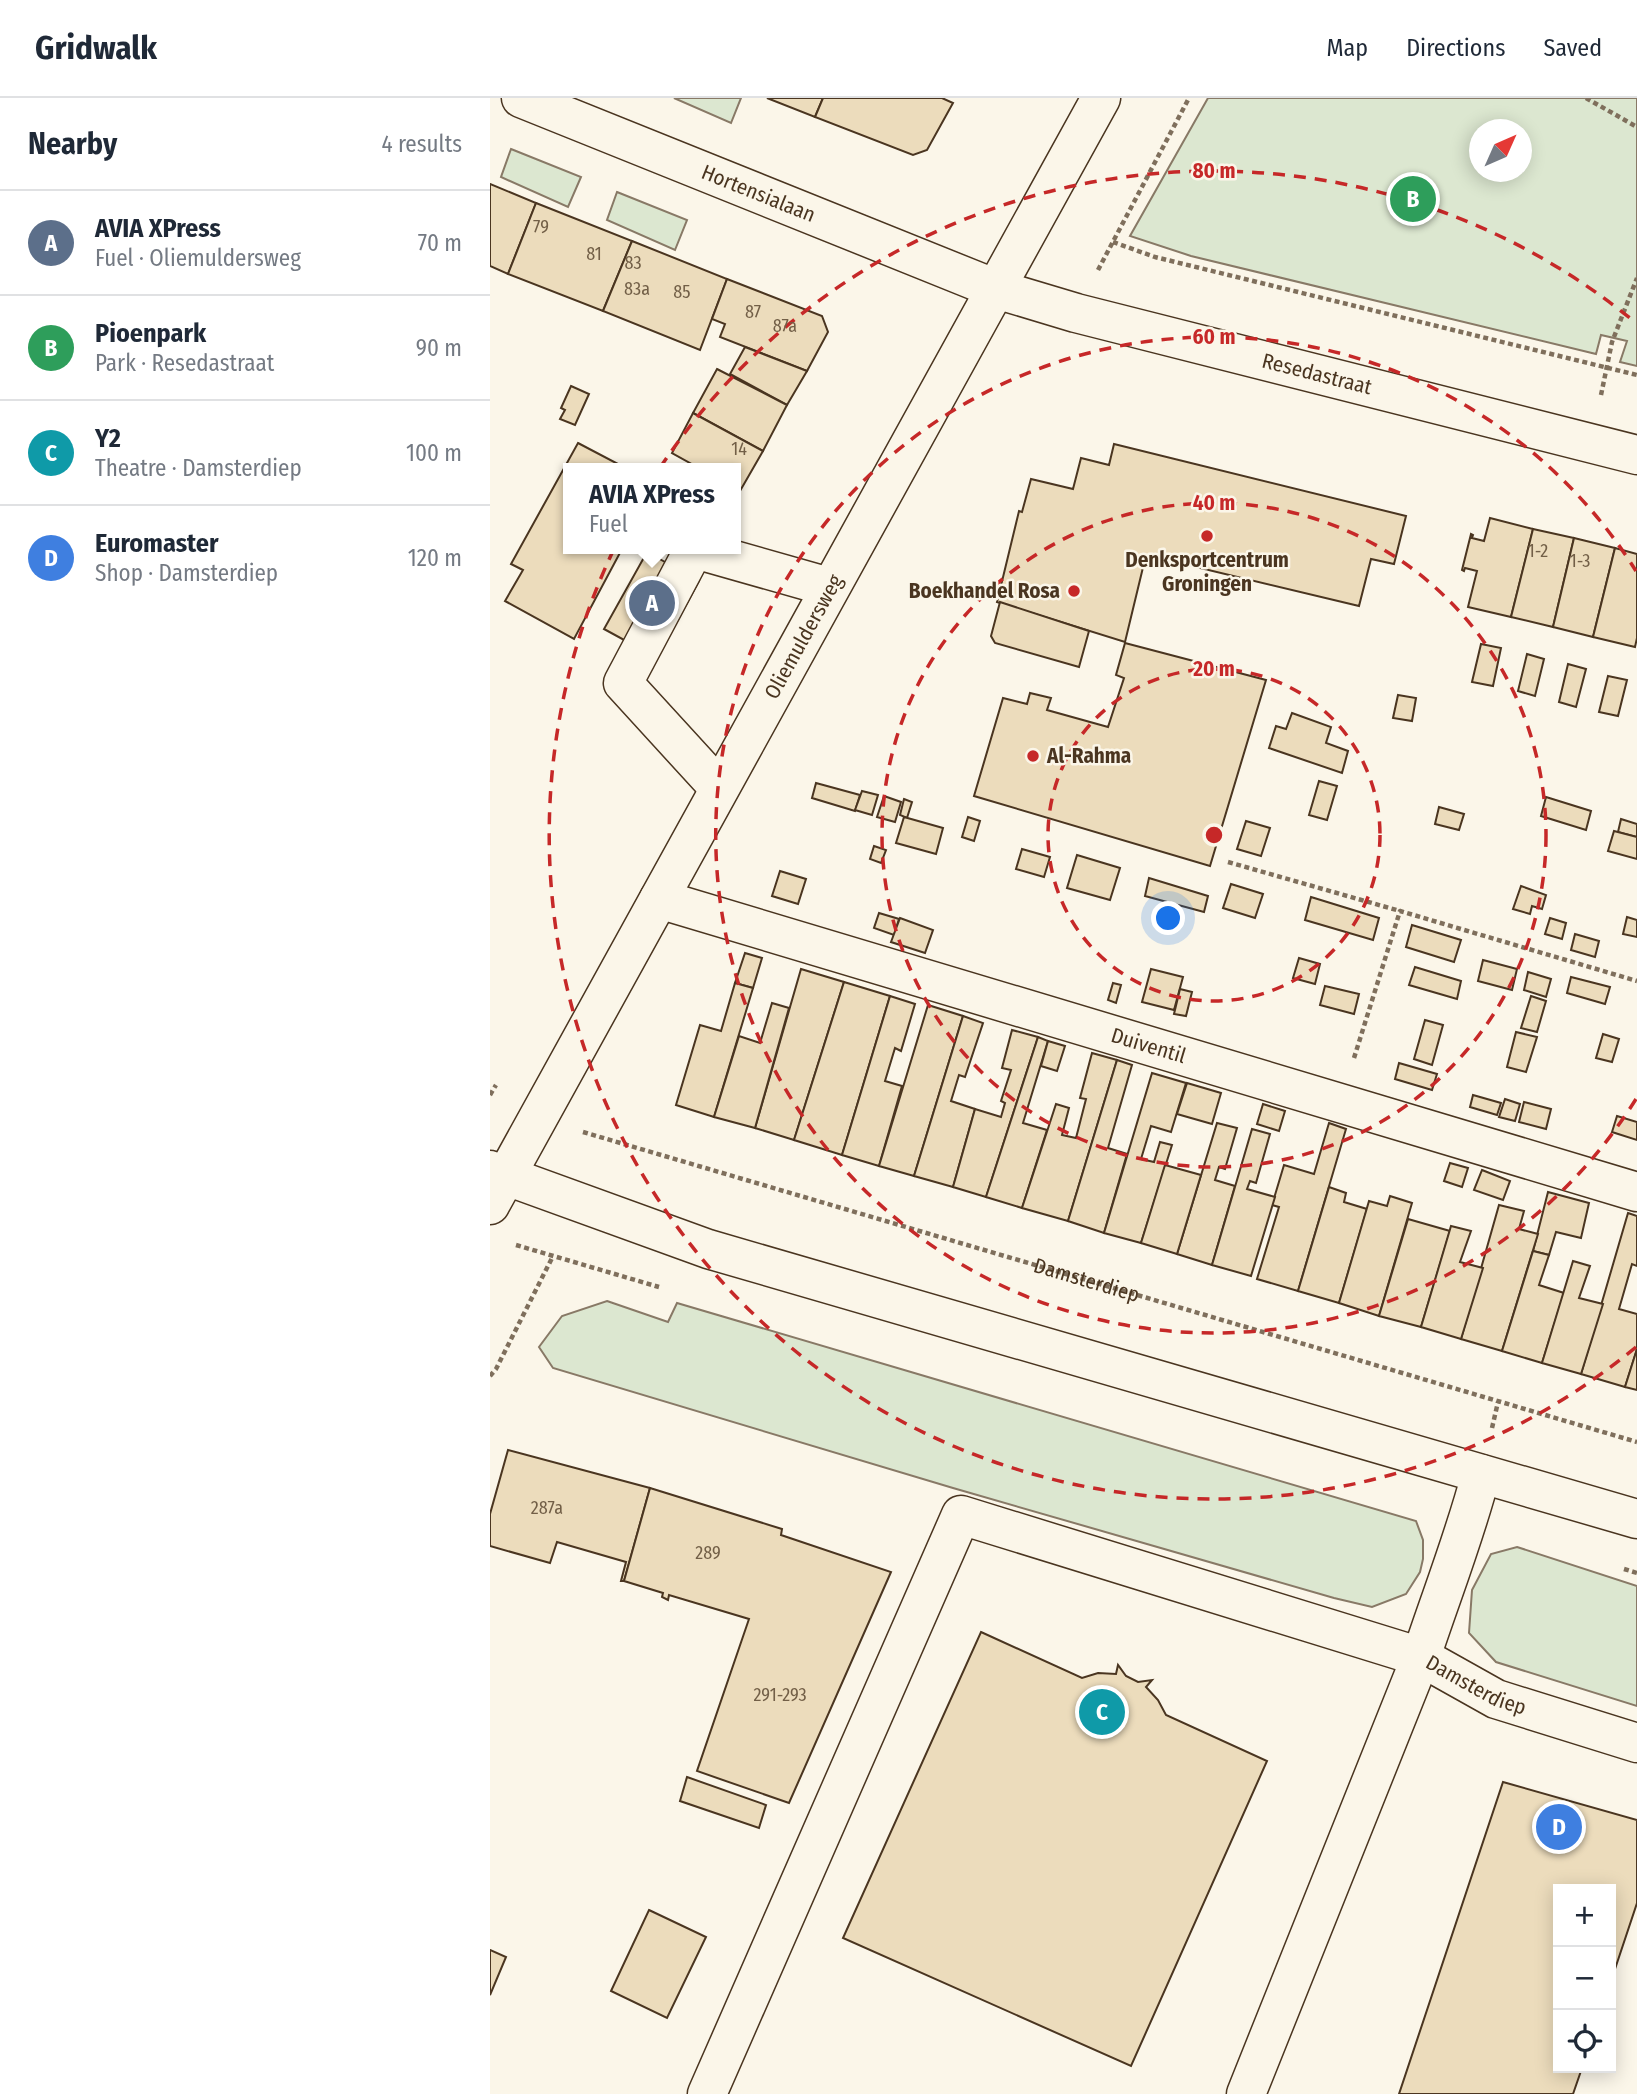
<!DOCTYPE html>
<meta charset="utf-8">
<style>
:root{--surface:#fff;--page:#f6f6f7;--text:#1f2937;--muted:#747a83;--line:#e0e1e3;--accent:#c62828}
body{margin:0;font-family:"Fira Sans Condensed",sans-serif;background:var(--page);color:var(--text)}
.controls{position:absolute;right:21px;bottom:21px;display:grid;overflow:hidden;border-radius:0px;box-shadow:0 4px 18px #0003}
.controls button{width:63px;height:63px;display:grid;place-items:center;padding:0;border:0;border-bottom:2px solid var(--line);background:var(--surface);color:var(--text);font:35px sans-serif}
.compass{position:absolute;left:979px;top:21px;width:63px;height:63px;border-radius:50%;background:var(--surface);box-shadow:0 4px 18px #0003;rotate:45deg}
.you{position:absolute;left:679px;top:821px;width:24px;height:24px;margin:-18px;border:5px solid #fff;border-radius:50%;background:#1a73e8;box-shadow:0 0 0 10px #1a73e833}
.badge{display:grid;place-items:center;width:46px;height:46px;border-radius:50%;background:var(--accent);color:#fff;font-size:23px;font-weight:700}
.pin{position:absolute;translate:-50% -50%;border:4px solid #fff;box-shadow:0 2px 7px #0006}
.popup{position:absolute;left:73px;top:365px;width:178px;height:91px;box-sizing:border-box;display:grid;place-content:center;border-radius:0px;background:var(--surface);filter:drop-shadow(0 2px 5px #0005);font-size:23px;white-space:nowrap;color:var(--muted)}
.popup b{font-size:26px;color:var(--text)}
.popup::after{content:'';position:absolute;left:50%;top:100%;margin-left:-14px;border:14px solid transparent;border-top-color:var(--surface)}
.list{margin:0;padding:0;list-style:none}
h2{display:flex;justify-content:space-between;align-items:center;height:91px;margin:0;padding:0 28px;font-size:30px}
h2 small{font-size:23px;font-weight:400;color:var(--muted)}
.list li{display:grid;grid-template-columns:46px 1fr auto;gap:21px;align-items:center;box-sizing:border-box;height:105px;padding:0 28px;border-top:2px solid var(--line)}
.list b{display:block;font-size:26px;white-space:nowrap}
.list p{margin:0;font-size:23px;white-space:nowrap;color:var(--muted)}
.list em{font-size:23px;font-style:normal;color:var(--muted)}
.icon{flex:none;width:38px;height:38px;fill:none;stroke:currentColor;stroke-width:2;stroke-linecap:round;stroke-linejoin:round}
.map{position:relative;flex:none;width:1147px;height:1996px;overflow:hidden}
header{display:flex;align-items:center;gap:42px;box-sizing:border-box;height:98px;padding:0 35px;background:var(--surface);border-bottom:2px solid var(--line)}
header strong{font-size:33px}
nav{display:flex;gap:38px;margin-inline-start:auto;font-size:24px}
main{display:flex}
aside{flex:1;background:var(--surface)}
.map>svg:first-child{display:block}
.green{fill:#dce7d0;stroke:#887966;stroke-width:2;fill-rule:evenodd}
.building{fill:#ecdcbc;stroke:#4a3520;stroke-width:2}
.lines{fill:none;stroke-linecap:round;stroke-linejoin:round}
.minor-casing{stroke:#4a3520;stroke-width:41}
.major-casing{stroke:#4a3520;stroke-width:41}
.path{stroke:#7f6f5c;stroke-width:4.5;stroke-dasharray:5 3.5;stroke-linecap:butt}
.minor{stroke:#fbf6e9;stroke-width:38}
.major{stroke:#fbf6e9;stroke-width:38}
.ring{fill:none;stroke:#c62828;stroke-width:3.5;stroke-dasharray:12 9}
.poi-dot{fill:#c62828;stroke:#fbf6e9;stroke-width:2.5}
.labels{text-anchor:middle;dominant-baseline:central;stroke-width:5;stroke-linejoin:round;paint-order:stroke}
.number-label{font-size:18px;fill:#725f47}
.street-label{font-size:21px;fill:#4a3520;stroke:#fbf6e9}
.poi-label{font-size:21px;font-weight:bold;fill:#4a3520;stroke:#fbf6e9}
.centre{fill:#c62828;stroke:#fbf6e9;stroke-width:3.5}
.ring-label{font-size:21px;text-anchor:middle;font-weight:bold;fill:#c62828;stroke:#fbf6e9;stroke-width:5;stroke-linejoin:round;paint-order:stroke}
</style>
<header>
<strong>Gridwalk</strong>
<nav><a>Map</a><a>Directions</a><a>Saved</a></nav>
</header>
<main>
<aside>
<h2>Nearby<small>4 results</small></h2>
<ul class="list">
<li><span class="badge" style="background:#5c6f8a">A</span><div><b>AVIA XPress</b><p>Fuel · Oliemuldersweg</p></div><em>70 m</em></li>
<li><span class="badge" style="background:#2e9e5b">B</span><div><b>Pioenpark</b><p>Park · Resedastraat</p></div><em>90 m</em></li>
<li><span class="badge" style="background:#0f9aa8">C</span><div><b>Y2</b><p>Theatre · Damsterdiep</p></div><em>100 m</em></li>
<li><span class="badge" style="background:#3f7fe0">D</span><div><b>Euromaster</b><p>Shop · Damsterdiep</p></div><em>120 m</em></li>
</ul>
</aside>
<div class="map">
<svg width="1147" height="1996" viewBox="0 0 1147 1996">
<rect width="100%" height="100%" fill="#fbf6e9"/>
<!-- green -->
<g class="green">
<polygon points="184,0 251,0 241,25"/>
<path d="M718,0H1147V268L1130,264L1137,243L1111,237L1106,256L701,158L640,138ZM990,32H1032V74H990Z"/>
<polygon points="21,51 91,79 78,109 11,79"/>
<polygon points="127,94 197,122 185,152 117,122"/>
<polygon points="117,1203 178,1224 187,1205 926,1423 933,1442 933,1461 930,1474 916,1496 882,1509 844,1500 463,1390 63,1270 49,1249 72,1218"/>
<polygon points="1027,1449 1147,1488 1147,1608 1006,1564 979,1535 982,1492 1001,1456"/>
</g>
<!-- building -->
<g class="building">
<polygon points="277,0 333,0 325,19"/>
<polygon points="333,0 452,0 463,5 437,52 423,57 325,19"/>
<polygon points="0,86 46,105 18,176 0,168"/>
<polygon points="46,105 142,143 113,213 18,176"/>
<polygon points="142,143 237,181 210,252 113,213"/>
<polygon points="237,181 332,218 338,234 317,273 230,239 235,226 222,221"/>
<polygon points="255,249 317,273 297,307 240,276"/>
<polygon points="227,271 297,307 273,353 203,315"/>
<polygon points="81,288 99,296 85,327 70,321 75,312 71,310"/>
<polygon points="203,315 273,353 250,393 246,391 246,370 209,370 182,355"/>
<polygon points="88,345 130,367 127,370 78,370 78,451 132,451 84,541 15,503 33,472 21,466"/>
<polygon points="624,346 916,418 904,466 881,461 869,508 656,457 635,544 507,504 529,413 532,414 541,381 583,391 591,360 619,367"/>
<polygon points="1000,420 1043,431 1021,519 978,509 987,473 975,470 974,473 972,472 981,436 983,437 982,440 994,443"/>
<polygon points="1043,431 1084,440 1063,529 1021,519"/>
<polygon points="1084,440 1125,450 1103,539 1063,529"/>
<polygon points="1125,450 1147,456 1147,540 1145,549 1103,539"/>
<polygon points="157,454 209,483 167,560 114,531"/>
<polygon points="510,504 599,533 589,569 505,545 501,538"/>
<polygon points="635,545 776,582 720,768 484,698 513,600 537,606 540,595 561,600 557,612 618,629 634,580 626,577"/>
<polygon points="991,546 1011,550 1003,588 982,584"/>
<polygon points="1037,556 1054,561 1045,598 1028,593"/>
<polygon points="1078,566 1096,571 1086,609 1069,604"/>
<polygon points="1118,578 1137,582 1128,618 1109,614"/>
<polygon points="908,597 926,600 922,623 903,620"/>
<polygon points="802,615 841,629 836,645 858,653 852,675 779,650 786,628 796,631"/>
<polygon points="829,683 847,688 837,722 819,717"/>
<polygon points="326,685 370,697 365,713 322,700"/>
<polygon points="372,693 388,697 382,717 365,712"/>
<polygon points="394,698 411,704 405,724 387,719"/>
<polygon points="1056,699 1101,713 1096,732 1051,718"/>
<polygon points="414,701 422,704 417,720 410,717"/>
<polygon points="949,709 974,716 969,732 945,726"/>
<polygon points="414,719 453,730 446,756 406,745"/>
<polygon points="478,719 490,723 484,743 472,739"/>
<polygon points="1131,721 1147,726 1147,739 1128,734"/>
<polygon points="756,723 780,730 771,758 747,751"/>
<polygon points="1124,733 1147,739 1147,761 1118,753"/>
<polygon points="384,748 396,752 391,765 380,761"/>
<polygon points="532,751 560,759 554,779 526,771"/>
<polygon points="587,757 630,770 620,802 577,790"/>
<polygon points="290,773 316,781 308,806 282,798"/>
<polygon points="659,780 718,798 714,814 655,798"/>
<polygon points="741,786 773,796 765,820 733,810"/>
<polygon points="1031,788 1056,797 1052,811 1042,808 1040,816 1023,811"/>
<polygon points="821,799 889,820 883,842 815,822"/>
<polygon points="389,815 409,821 404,837 384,830"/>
<polygon points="1137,819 1147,822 1147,839 1133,836"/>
<polygon points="410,820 443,832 435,855 401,844"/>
<polygon points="1060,820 1076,825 1072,841 1055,836"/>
<polygon points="922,827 971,842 964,864 916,849"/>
<polygon points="1085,836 1109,843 1105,859 1081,852"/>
<polygon points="255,855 272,860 263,890 245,885"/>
<polygon points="809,860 830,866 825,886 803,880"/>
<polygon points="993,862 1027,871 1022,892 988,883"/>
<polygon points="925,869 971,883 967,901 919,887"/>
<polygon points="311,871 354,884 304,1042 265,1030"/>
<polygon points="661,871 693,879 684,912 652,904"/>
<polygon points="1038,874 1061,881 1056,899 1034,892"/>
<polygon points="1081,879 1120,889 1115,906 1077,895"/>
<polygon points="354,884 400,898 352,1057 304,1042"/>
<polygon points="245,885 263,890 224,1019 186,1007 210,927 231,933"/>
<polygon points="623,885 631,887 626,905 618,902"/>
<polygon points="835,888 869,896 864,916 830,907"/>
<polygon points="690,891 702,894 696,918 684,916"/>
<polygon points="400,898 425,906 411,953 405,950 395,983 412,988 389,1068 352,1057"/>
<polygon points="1041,898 1056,903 1047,934 1031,930"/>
<polygon points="282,905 299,910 265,1030 224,1019 249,938 270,945"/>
<polygon points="438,907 473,918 424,1078 389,1068"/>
<polygon points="473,918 493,925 475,979 469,977 461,1003 485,1011 463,1089 424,1078"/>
<polygon points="935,922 953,927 942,967 924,961"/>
<polygon points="522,932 548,939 496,1099 463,1089 485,1011 511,1019 515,1005 511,1003 521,972 512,970"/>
<polygon points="1026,934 1047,939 1036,974 1017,969"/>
<polygon points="1113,936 1129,941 1122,964 1106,960"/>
<polygon points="548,939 558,943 533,1025 557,1032 532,1110 496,1099"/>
<polygon points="558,943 575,948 567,973 551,968"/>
<polygon points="602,955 627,962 578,1123 532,1110 566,1006 579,1010 572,1037 586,1040 596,1001 590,1000"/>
<polygon points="627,962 642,967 618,1050 637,1056 614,1135 578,1123"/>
<polygon points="909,965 947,976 942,992 905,981"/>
<polygon points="662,975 696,985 681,1034 661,1028 651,1061 664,1064 670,1044 682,1047 651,1145 614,1135"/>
<polygon points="697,985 731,995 722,1026 687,1016"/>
<polygon points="983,997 1011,1005 1007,1017 980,1009"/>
<polygon points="1015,1001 1030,1006 1025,1023 1009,1019"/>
<polygon points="1034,1004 1061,1011 1056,1031 1029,1024"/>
<polygon points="773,1006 795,1013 789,1033 767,1026"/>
<polygon points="1127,1018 1147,1024 1147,1042 1122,1034"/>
<polygon points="727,1025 747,1030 735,1071 729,1069 725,1082 745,1088 722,1167 687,1156"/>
<polygon points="839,1025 856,1031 808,1193 767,1181 789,1109 782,1107 794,1067 824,1076"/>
<polygon points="762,1031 780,1036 766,1085 760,1083 757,1091 785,1099 761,1178 722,1167"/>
<polygon points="960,1065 978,1070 972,1089 954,1083"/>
<polygon points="675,1067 711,1077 687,1156 651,1145"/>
<polygon points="992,1072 1020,1083 1013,1102 984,1092"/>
<polygon points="839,1089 856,1095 854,1104 877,1111 849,1205 808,1193"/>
<polygon points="1058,1094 1099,1105 1091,1140 1066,1134 1059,1157 1043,1153"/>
<polygon points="900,1098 922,1105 889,1218 849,1205 879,1103 897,1108"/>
<polygon points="1009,1107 1034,1113 1029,1131 1048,1136 1012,1253 971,1241"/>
<polygon points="1138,1115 1147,1118 1147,1168 1142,1166 1129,1211 1147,1216 1147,1251 1135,1289 1091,1276"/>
<polygon points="918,1121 960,1133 931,1229 889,1218"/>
<polygon points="961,1128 981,1133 970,1164 993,1170 971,1241 931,1229"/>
<polygon points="1043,1153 1059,1157 1049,1187 1074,1195 1052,1265 1012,1253"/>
<polygon points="1083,1163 1100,1168 1089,1200 1113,1206 1091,1276 1052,1265"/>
<polygon points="1147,1251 1147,1292 1135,1289"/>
<polygon points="18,1352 160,1390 134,1483 131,1483 136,1464 67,1444 60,1465 0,1448 0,1416"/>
<polygon points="160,1390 292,1431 291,1437 401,1474 299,1705 207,1673 259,1521 179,1497 178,1502 172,1499 173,1495 134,1483"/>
<polygon points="491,1534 592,1580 608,1575 626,1576 628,1567 636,1578 648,1584 662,1582 656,1589 668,1602 676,1617 777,1663 641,1968 353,1840"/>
<polygon points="197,1679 276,1707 269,1730 190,1703"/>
<polygon points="1013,1684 1147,1722 1147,1805 1121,1883 1121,1791 1068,1791 1068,1970 1092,1970 1083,1996 909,1996"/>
<polygon points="159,1812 216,1839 177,1920 121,1893"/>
<polygon points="0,1852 16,1859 0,1897"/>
</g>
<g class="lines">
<defs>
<g id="minor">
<path id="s2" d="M31,0L506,191L586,215L1147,357"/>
<polyline points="204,451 133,585 229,690"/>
<polyline points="205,451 339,489"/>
<path id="s3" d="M169,801L1147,1094"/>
<path id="s4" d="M0,1107L611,0"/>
<path id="s5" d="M217,1996L471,1417L931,1559L1006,1601L1147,1645"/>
<path d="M756,1996L931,1559C951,1498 975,1438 991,1376"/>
</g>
<polyline id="major" points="0,1072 218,1151 1147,1421"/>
</defs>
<!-- minor casing -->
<use href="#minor" class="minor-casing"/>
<!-- major casing -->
<use href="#major" class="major-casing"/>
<!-- path -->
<g class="path">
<polyline points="1096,0 1147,29"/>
<polyline points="623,144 665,159 1147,277"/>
<polyline points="608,172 699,0"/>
<polyline points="1111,297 1122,244 1147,180"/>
<polyline points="738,764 910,813"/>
<polyline points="864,960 910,813 1147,883"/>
<polyline points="0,997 6,987"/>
<path id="s1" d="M93,1034L1147,1344"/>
<polyline points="26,1147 169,1189"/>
<polyline points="0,1278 6,1271 63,1158"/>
<polyline points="1002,1330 1008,1304"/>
<polyline points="1134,1471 1147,1475"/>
</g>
<!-- minor -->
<use href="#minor" class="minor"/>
<!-- major -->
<use href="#major" class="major"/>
</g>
<!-- distance rings -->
<g class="ring">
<circle cx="724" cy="737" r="166"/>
<circle cx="724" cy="737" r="332"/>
<path d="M1146 1001A498 498 0 1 1 1146 473"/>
<path d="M1146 1249A664 664 0 1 1 1146 225"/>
</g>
<!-- markers -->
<g class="poi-dot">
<circle cx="717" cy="438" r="7"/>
<circle cx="584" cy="493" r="7"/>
<circle cx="543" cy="658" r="7"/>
</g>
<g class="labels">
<!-- number labels -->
<g class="number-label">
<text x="51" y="129">79</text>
<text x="104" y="156">81</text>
<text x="143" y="165">83</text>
<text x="147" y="191">83a</text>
<text x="192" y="194">85</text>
<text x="263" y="214">87</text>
<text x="295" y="228">87a</text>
<text x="249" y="351">14</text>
<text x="1048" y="453">1-2</text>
<text x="1090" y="463">1-3</text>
<text x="57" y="1410">287a</text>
<text x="218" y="1455">289</text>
<text x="290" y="1597">291-293</text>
</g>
<!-- street labels -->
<g class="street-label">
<text stroke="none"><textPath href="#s2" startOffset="256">Hortensialaan</textPath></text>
<text stroke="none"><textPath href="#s2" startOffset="844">Resedastraat</textPath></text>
<text stroke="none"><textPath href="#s4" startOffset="649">Oliemuldersweg</textPath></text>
<text stroke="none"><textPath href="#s3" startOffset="511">Duiventil</textPath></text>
<text stroke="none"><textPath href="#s1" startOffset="525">Damsterdiep</textPath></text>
<text stroke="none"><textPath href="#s5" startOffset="1176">Damsterdiep</textPath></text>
</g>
<!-- poi labels -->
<g class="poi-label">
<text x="717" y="462">Denksportcentrum<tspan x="717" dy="24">Groningen</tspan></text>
<text x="570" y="493" text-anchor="end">Boekhandel Rosa</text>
<text x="557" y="658" text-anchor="start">Al-Rahma</text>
</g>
</g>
<circle cx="724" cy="737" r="10" class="centre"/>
<g class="ring-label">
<text x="724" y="80">80 m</text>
<text x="724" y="246">60 m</text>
<text x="724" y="412">40 m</text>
<text x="724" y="578">20 m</text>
</g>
</svg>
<div class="controls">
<button>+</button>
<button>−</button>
<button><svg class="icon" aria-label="locate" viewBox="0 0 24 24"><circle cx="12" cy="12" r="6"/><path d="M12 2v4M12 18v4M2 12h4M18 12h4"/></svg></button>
</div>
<svg class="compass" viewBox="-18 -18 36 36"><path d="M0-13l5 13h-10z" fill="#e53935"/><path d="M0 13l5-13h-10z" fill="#747a83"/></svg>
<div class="you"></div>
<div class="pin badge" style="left:162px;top:505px;background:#5c6f8a">A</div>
<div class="popup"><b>AVIA XPress</b>Fuel</div>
<div class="pin badge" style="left:923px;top:101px;background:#2e9e5b">B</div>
<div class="pin badge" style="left:612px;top:1614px;background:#0f9aa8">C</div>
<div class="pin badge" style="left:1069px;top:1729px;background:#3f7fe0">D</div>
</div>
</main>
